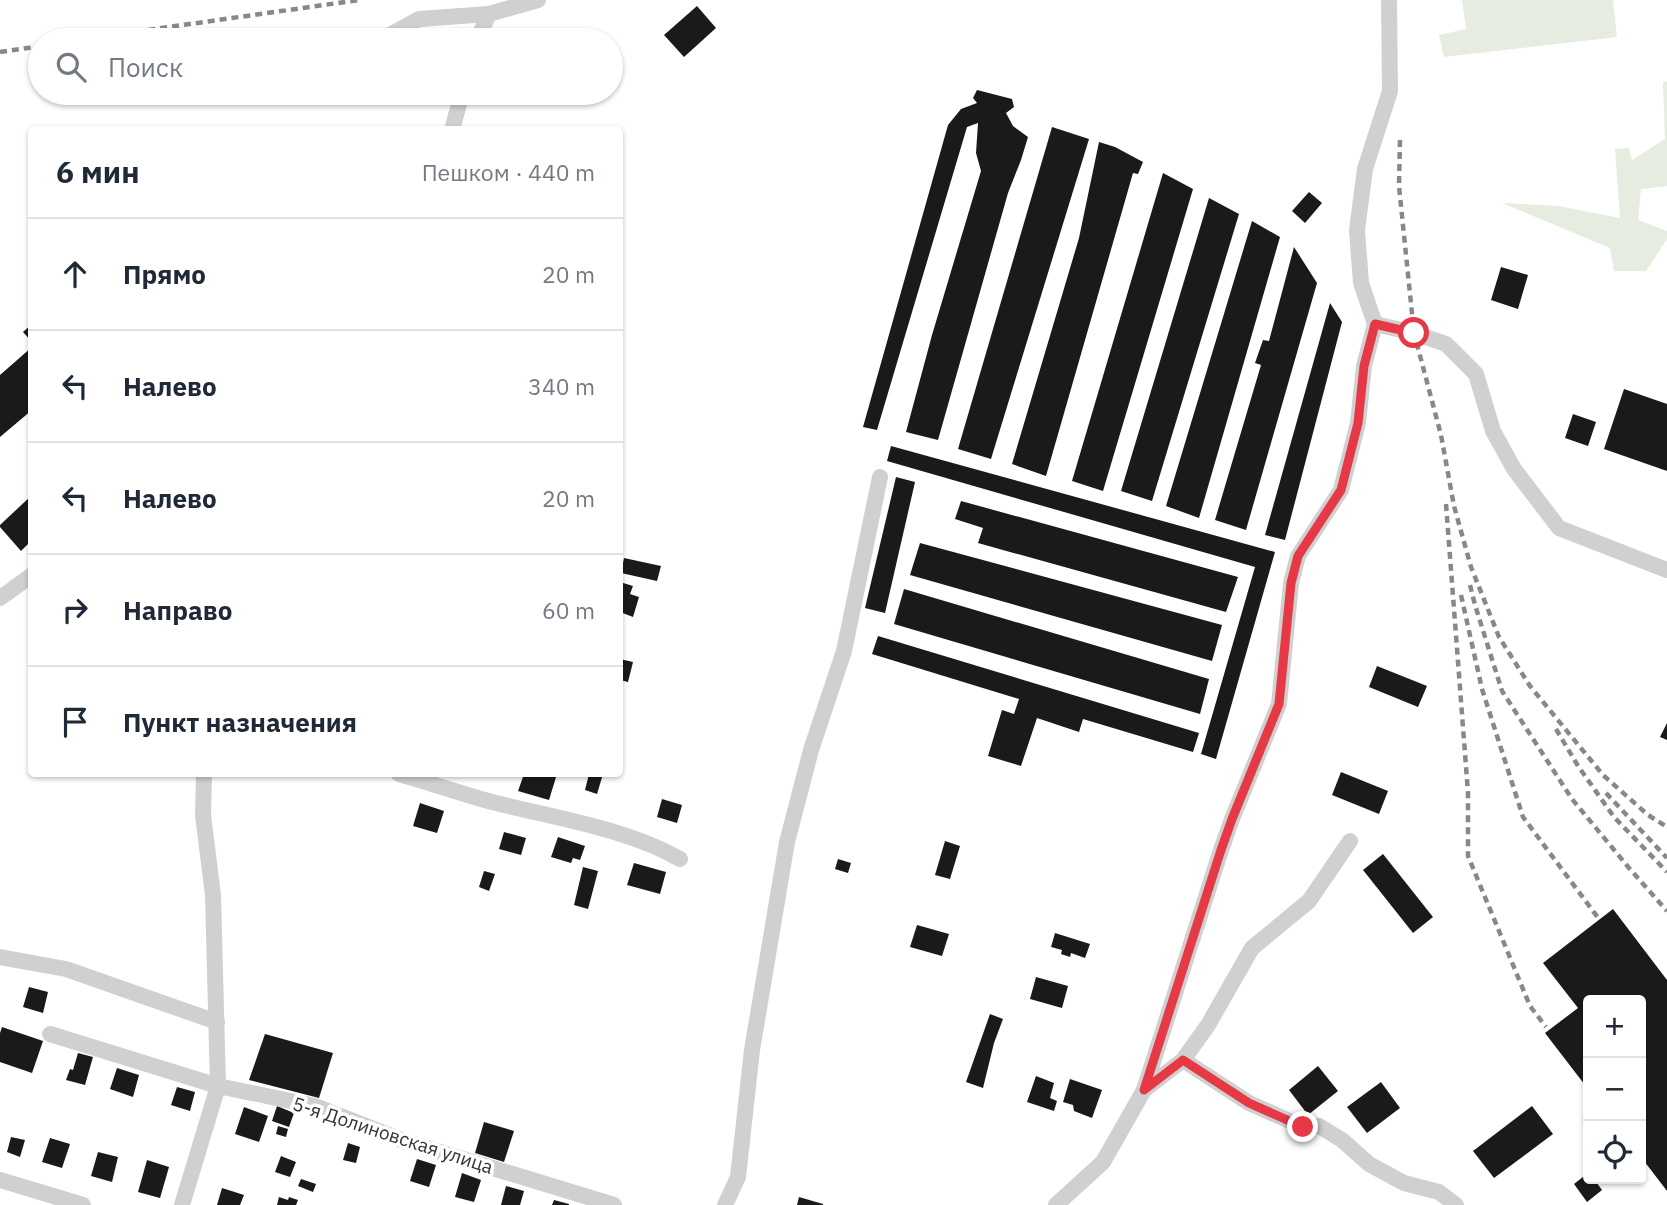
<!DOCTYPE html>
<html lang="ru">
<meta charset="utf-8">
<style>
:root{--surface:#fff;--page:#f6f6f7;--text:#1f2937;--muted:#747a83;--line:#e0e1e3}
body{margin:0;font-family:"IBM Plex Sans",sans-serif;background:var(--page);color:var(--text)}
.controls{position:absolute;right:21px;bottom:21px;display:grid;overflow:hidden;border-radius:7px;box-shadow:0 2px 5px #0004}
.controls button{width:63px;height:63px;display:grid;place-items:center;padding:0;border:0;border-bottom:2px solid var(--line);background:var(--surface);color:var(--text);font:35px sans-serif}
.stop{position:absolute;width:21px;height:21px;margin:-16px;border:5px solid #e63946;border-radius:50%;background:#fff}
.stop.end{background:#e63946;border-color:#fff;box-shadow:0 2px 7px #0008}
.list{margin:0;padding:0;list-style:none}
h2{display:flex;justify-content:space-between;align-items:center;height:91px;margin:0;padding:0 28px;font-size:30px}
h2 small{font-size:23px;font-weight:400;color:var(--muted)}
.list li{display:grid;grid-template-columns:46px 1fr auto;gap:21px;align-items:center;box-sizing:border-box;height:112px;padding:0 28px;border-top:2px solid var(--line)}
.list b{display:block;font-size:26px;white-space:nowrap}
.list em{font-size:23px;font-style:normal;color:var(--muted)}
.icon{flex:none;width:38px;height:38px;fill:none;stroke:currentColor;stroke-width:2;stroke-linecap:round;stroke-linejoin:round}
.map{position:relative;flex:none;width:1667px;height:1205px;overflow:hidden}
.search{position:absolute;background:var(--surface);box-shadow:0 2px 5px #0004;left:28px;top:28px;width:595px;height:77px;display:flex;align-items:center;gap:18px;box-sizing:border-box;padding:0 24px;border-radius:38px;color:var(--muted);font-size:26px}
.panel{position:absolute;background:var(--surface);box-shadow:0 2px 5px #0004;left:28px;top:126px;width:595px;height:651px;border-radius:7px}
.map>svg:first-child{display:block}
.green{fill:#e6ecdf}
.building{fill:#1a1a1a}
.lines{fill:none;stroke-linecap:round;stroke-linejoin:round}
.minor{stroke:#d0d0d0;stroke-width:16}
.rail{stroke:#888;stroke-width:4.5;stroke-dasharray:7 5;stroke-linecap:butt}
.route{stroke:#e63946;stroke-width:9}
.labels{text-anchor:middle;dominant-baseline:central;stroke-width:7;stroke-linejoin:round;paint-order:stroke}
.street-label{font-size:19px;fill:#333;stroke:#fff}
</style>
<div class="map">
<svg width="1667" height="1205" viewBox="0 0 1667 1205">
<rect width="100%" height="100%" fill="#fff"/>
<!-- green -->
<g class="green">
<polygon points="1462,0 1613,0 1617,37 1444,57 1439,35 1466,29"/>
<polygon points="1667,81 1667,186 1641,189 1638,220 1667,231 1667,239 1646,271 1614,271 1610,248 1502,203 1558,206 1620,218 1615,149 1629,148 1632,160 1665,139 1663,83"/>
</g>
<!-- building -->
<g class="building">
<polygon points="697,6 716,28 684,57 664,35"/>
<polygon points="977,90 1012,99 1014,107 1006,113 1013,126 1028,137 1021,160 1008,193 938,440 906,432 932,335 981,171 976,153 978,123 967,127 877,430 863,427 948,125 961,109 977,103 973,98"/>
<polygon points="1052,127 1089,139 991,459 958,449"/>
<polygon points="1099,142 1115,147 1143,162 1138,174 1133,173 1046,476 1012,464 1079,238"/>
<polygon points="1163,173 1193,189 1103,491 1072,481"/>
<polygon points="1309,192 1322,203 1305,223 1292,211"/>
<polygon points="1209,198 1239,214 1152,501 1121,491"/>
<polygon points="1252,221 1280,237 1199,518 1166,506"/>
<polygon points="1294,247 1317,283 1246,530 1215,520 1261,365 1255,363 1263,340 1269,341"/>
<polygon points="1501,267 1528,275 1518,309 1491,300"/>
<polygon points="1330,303 1342,322 1285,540 1265,535"/>
<polygon points="32,324 32,342 23,332"/>
<polygon points="32,347 32,410 0,437 0,375"/>
<polygon points="1624,389 1667,404 1667,471 1604,449"/>
<polygon points="1573,414 1596,422 1588,446 1565,438"/>
<polygon points="891,446 1275,552 1216,759 1201,754 1255,567 887,461"/>
<polygon points="896,477 915,482 885,613 865,608"/>
<polygon points="32,495 32,540 21,551 0,527 0,525"/>
<polygon points="961,501 1238,577 1226,612 978,543 983,528 955,519"/>
<polygon points="920,543 1222,625 1212,661 910,575"/>
<polygon points="624,558 661,566 657,581 621,573"/>
<polygon points="620,582 633,586 630,594 639,597 633,617 620,612"/>
<polygon points="904,589 1209,679 1200,714 894,624"/>
<polygon points="878,636 1199,733 1193,752 1083,719 1079,732 1037,718 1021,766 988,756 1002,710 1014,714 1019,699 872,654"/>
<polygon points="620,659 633,662 628,682 620,680"/>
<polygon points="1377,666 1427,686 1418,707 1369,687"/>
<polygon points="1667,723 1667,740 1660,737"/>
<polygon points="1341,772 1388,791 1379,814 1332,795"/>
<polygon points="524,774 557,774 549,800 518,791"/>
<polygon points="589,774 603,774 597,794 585,790"/>
<polygon points="662,799 682,805 677,823 657,817"/>
<polygon points="420,803 444,811 437,833 413,826"/>
<polygon points="504,832 526,838 521,855 499,849"/>
<polygon points="558,837 585,846 580,860 573,858 571,863 551,857"/>
<polygon points="945,841 960,846 950,879 935,875"/>
<polygon points="1383,854 1433,917 1413,933 1363,870"/>
<polygon points="838,859 851,863 848,873 835,869"/>
<polygon points="634,863 666,872 660,894 627,885"/>
<polygon points="583,867 598,871 588,909 574,905"/>
<polygon points="484,871 495,874 489,891 479,887"/>
<polygon points="1613,909 1667,980 1667,1191 1641,1157 1641,1000 1588,1000 1588,1089 1545,1033 1578,1008 1543,963"/>
<polygon points="917,925 949,934 942,956 910,947"/>
<polygon points="1055,933 1090,944 1085,958 1071,953 1070,957 1061,954 1062,950 1051,947"/>
<polygon points="1036,977 1068,986 1062,1008 1030,999"/>
<polygon points="29,987 48,992 43,1013 23,1007"/>
<polygon points="990,1014 1003,1019 994,1043 983,1088 966,1082"/>
<polygon points="2,1027 43,1041 32,1073 0,1062 0,1033"/>
<polygon points="265,1034 333,1053 319,1098 249,1080"/>
<polygon points="78,1053 93,1057 85,1085 66,1080 70,1069 73,1070"/>
<polygon points="1318,1066 1338,1091 1308,1115 1289,1090"/>
<polygon points="117,1068 139,1075 133,1097 110,1089"/>
<polygon points="1036,1076 1054,1083 1050,1098 1057,1101 1054,1111 1027,1102"/>
<polygon points="1070,1079 1102,1090 1092,1118 1074,1111 1073,1105 1063,1102"/>
<polygon points="1381,1082 1400,1108 1367,1133 1347,1107"/>
<polygon points="177,1087 195,1092 190,1111 171,1105"/>
<polygon points="277,1106 294,1113 289,1127 272,1121"/>
<polygon points="1532,1106 1553,1134 1494,1178 1473,1151"/>
<polygon points="244,1107 268,1116 259,1142 235,1134"/>
<polygon points="484,1122 514,1131 504,1162 475,1153"/>
<polygon points="278,1126 288,1129 286,1137 276,1134"/>
<polygon points="11,1137 25,1140 20,1157 7,1152"/>
<polygon points="50,1138 70,1144 62,1168 42,1162"/>
<polygon points="348,1143 360,1147 356,1163 343,1160"/>
<polygon points="98,1152 118,1157 112,1182 91,1176"/>
<polygon points="281,1156 296,1162 290,1177 275,1172"/>
<polygon points="417,1159 436,1165 429,1187 410,1181"/>
<polygon points="147,1160 169,1167 160,1198 138,1192"/>
<polygon points="462,1173 481,1180 474,1202 455,1197"/>
<polygon points="1588,1173 1588,1179 1594,1179 1602,1190 1587,1202 1574,1184"/>
<polygon points="301,1179 316,1184 313,1192 298,1186"/>
<polygon points="506,1186 524,1191 520,1205 501,1205"/>
<polygon points="222,1188 244,1195 240,1205 217,1205"/>
<polygon points="279,1197 288,1200 289,1197 298,1200 296,1205 277,1205"/>
<polygon points="799,1197 823,1204 823,1205 797,1205"/>
<polygon points="554,1200 569,1204 569,1205 552,1205"/>
</g>
<g class="lines">
<!-- minor -->
<g class="minor">
<polyline points="381,40 419,19 489,14 538,0"/>
<polyline points="477,40 489,14"/>
<polyline points="452,130 462,93"/>
<polyline points="1375,324 1414,333 1446,344 1476,374 1493,431 1514,469 1559,528 1667,570"/>
<polyline points="0,598 32,575"/>
<path d="M399,774C431,783 464,795 496,803C556,818 627,829 680,859"/>
<polyline points="0,957 66,969 217,1022"/>
<polyline points="50,1034 218,1086 315,1106 404,1141 614,1205"/>
<polyline points="1183,1060 1249,1103 1303,1127 1319,1126 1342,1140 1369,1164 1404,1183 1439,1192 1456,1205"/>
<polyline points="1144,1090 1183,1060 1208,1025 1252,948 1309,901 1350,841"/>
<polyline points="0,1180 83,1205"/>
<polyline points="182,1205 218,1086 213,895 203,815 204,774"/>
<polyline points="725,1205 738,1177 752,1050 787,842 811,750 844,651 880,477"/>
<polyline points="1056,1205 1103,1162 1144,1090 1221,850 1232,819 1279,704 1291,583 1298,556 1341,490 1358,423 1364,366 1375,324 1361,283 1357,230 1365,169 1390,91 1389,0"/>
</g>
<!-- rail -->
<g class="rail">
<polyline points="77,40 359,0"/>
<polyline points="0,52 40,46"/>
<polyline points="1400,140 1399,186 1414,333 1441,435 1454,506 1471,567 1499,637 1530,686 1603,775 1648,815 1667,827"/>
<polyline points="1446,504 1468,793 1468,856 1530,1006 1546,1027"/>
<polyline points="1470,585 1475,605 1502,691 1572,799 1629,868 1667,911"/>
<polyline points="1461,595 1482,689 1523,817 1599,919"/>
<polyline points="1556,729 1578,766 1614,817 1667,872"/>
<polyline points="1606,793 1667,858"/>
</g>
</g>
<g class="lines">
<!-- route -->
<polyline class="route" points="1303,1127 1249,1103 1183,1060 1144,1090 1221,850 1232,819 1279,704 1291,583 1298,556 1341,490 1358,423 1364,366 1375,324 1414,333"/>
</g>
<g class="labels">
<!-- street labels -->
<g class="street-label">
<text transform="translate(393 1135) rotate(18)">5-я Долиновская улица</text>
</g>
</g>
</svg>
<div class="controls">
<button>+</button>
<button>−</button>
<button><svg class="icon" aria-label="locate" viewBox="0 0 24 24"><circle cx="12" cy="12" r="6"/><path d="M12 2v4M12 18v4M2 12h4M18 12h4"/></svg></button>
</div>
<div class="stop" style="left:1414px;top:333px"></div>
<div class="stop end" style="left:1303px;top:1127px"></div>
<div class="search"><svg class="icon" aria-label="search" viewBox="0 0 24 24"><circle cx="10" cy="10" r="6"/><path d="M15 15l6 6"/></svg>Поиск</div>
<section class="panel">
<h2>6 мин<small>Пешком · 440 m</small></h2>
<ul class="list">
<li><svg class="icon" aria-label="ahead" viewBox="0 0 24 24"><path d="M12 20V5M6 11l6-6 6 6"/></svg><div><b>Прямо</b></div><em>20 m</em></li>
<li><svg class="icon" aria-label="left" viewBox="0 0 24 24"><path d="M17 20v-9H6M10 6l-5 5 5 5"/></svg><div><b>Налево</b></div><em>340 m</em></li>
<li><svg class="icon" aria-label="left" viewBox="0 0 24 24"><path d="M17 20v-9H6M10 6l-5 5 5 5"/></svg><div><b>Налево</b></div><em>20 m</em></li>
<li><svg class="icon" aria-label="right" viewBox="0 0 24 24"><path d="M7 20v-9h11M14 6l5 5-5 5"/></svg><div><b>Направо</b></div><em>60 m</em></li>
<li><svg class="icon" aria-label="arrive" viewBox="0 0 24 24"><path d="M6 21V4h12l-3 4 3 4H6"/></svg><div><b>Пункт назначения</b></div></li>
</ul>
</section>
</div>
